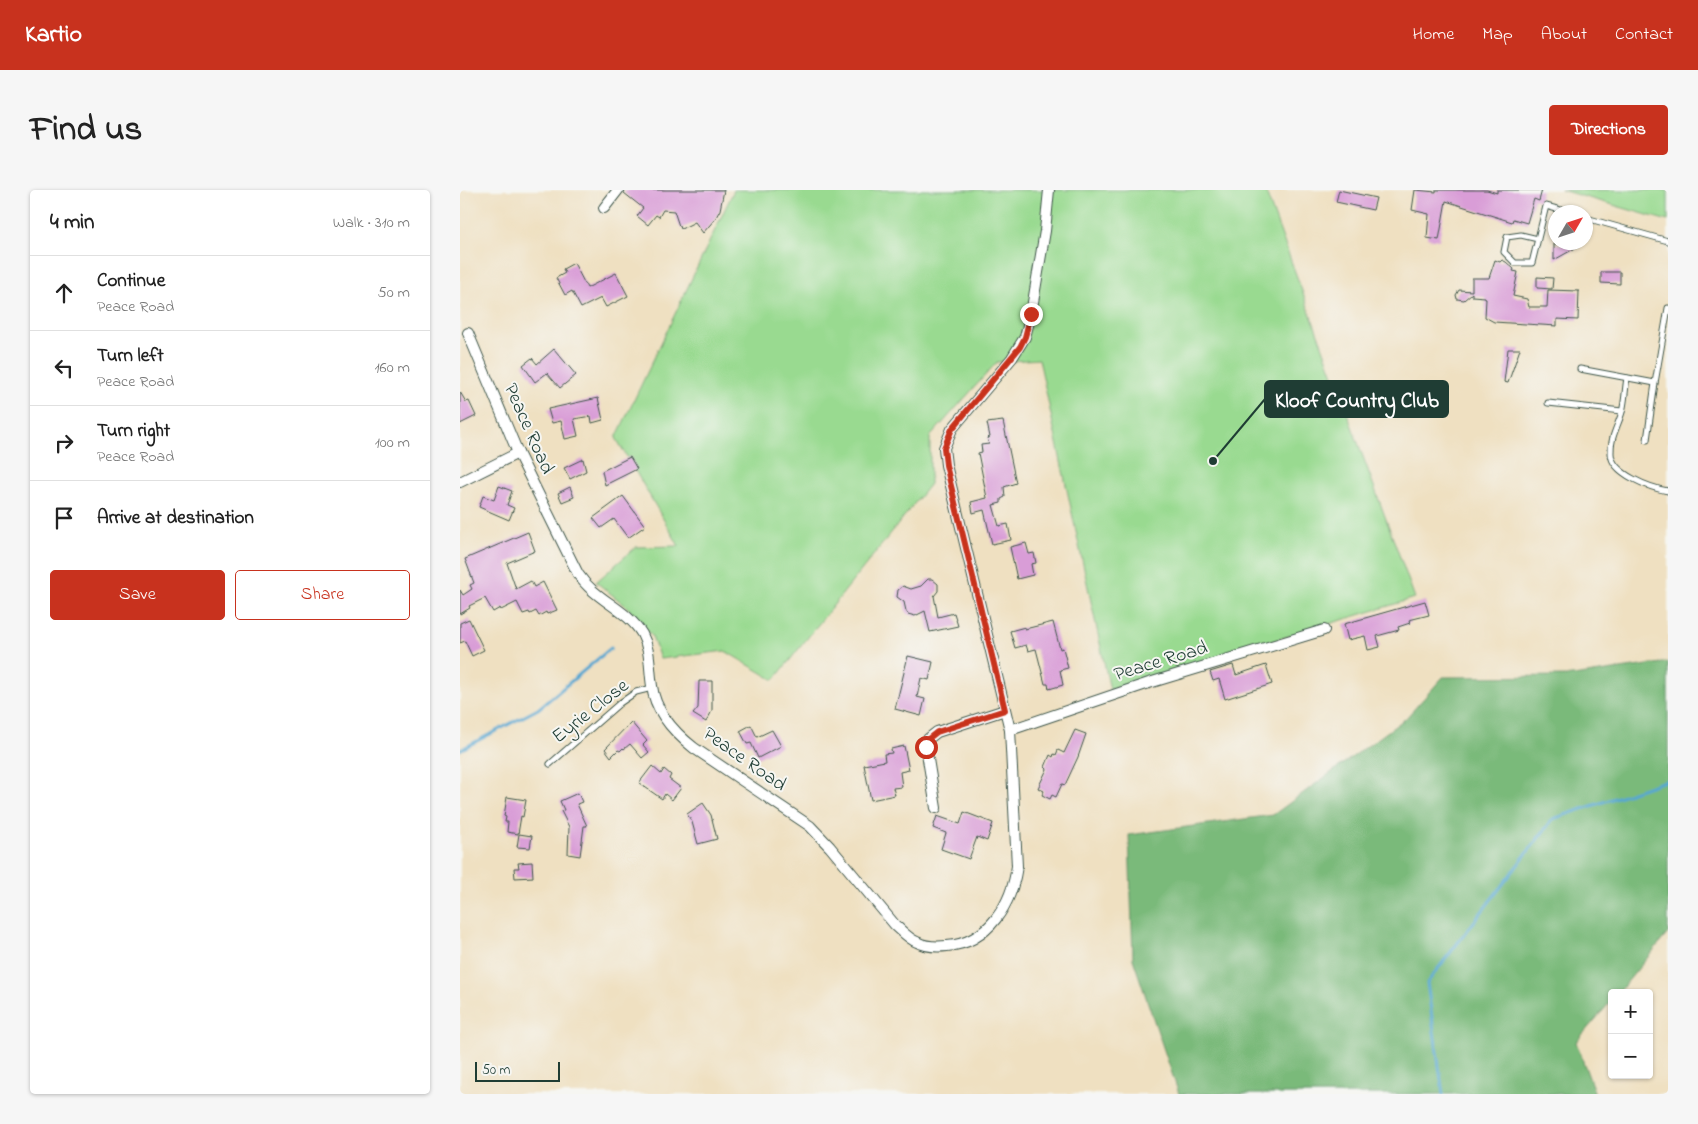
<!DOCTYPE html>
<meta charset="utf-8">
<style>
:root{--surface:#fff;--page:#f6f6f6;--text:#222;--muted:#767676;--line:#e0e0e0;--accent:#c8321e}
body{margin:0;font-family:"Indie Flower",sans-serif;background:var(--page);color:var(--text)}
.controls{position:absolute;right:15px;bottom:15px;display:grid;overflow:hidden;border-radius:5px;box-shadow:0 1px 4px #0004}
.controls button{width:45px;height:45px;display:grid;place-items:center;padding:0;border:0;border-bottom:1px solid var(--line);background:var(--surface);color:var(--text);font:25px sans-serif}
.compass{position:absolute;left:1088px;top:15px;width:45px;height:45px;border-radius:50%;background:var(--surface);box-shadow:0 1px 4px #0004;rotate:51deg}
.scale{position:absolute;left:15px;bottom:12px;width:85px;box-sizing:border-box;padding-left:5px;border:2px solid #1f3d34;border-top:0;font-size:14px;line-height:18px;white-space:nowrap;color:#1f3d34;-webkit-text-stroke:4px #f6f6f2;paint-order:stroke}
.stop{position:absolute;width:15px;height:15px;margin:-11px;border:4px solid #c8321e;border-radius:50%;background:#fff}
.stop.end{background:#c8321e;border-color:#fff;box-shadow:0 1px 5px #0008}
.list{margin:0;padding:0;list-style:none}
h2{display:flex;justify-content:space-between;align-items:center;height:65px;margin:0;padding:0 20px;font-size:21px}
h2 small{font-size:16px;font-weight:400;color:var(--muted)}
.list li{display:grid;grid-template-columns:32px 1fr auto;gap:15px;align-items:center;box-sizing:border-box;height:75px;padding:0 20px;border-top:1px solid var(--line)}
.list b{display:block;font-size:19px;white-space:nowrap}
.list p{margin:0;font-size:16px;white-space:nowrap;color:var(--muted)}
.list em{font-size:16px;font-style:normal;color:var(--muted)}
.actions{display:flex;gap:10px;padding:15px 20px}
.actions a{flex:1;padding:11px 0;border:1px solid var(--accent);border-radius:5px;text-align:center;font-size:18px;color:var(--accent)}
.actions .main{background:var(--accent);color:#fff}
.icon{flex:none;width:28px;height:28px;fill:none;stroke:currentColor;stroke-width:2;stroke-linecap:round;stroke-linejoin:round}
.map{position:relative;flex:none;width:1208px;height:904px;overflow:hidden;border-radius:5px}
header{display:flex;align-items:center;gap:30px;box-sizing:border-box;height:70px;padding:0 25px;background:var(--accent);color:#fff}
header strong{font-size:24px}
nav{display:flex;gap:28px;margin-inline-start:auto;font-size:18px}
.intro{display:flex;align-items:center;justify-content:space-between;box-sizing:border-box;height:120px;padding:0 30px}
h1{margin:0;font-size:35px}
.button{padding:12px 22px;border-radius:5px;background:var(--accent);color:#fff;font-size:18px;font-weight:700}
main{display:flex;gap:30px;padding:0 30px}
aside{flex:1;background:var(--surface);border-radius:5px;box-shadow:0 1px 4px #0004}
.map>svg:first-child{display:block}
.green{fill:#99da90;stroke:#5c8c62}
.forest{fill:#7aba7a;stroke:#4c7c57}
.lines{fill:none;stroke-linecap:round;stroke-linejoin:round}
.stream{stroke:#56a7d1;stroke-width:3}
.building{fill:#d99dd7}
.service-casing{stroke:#3e5549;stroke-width:7}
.minor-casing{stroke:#3e5549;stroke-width:12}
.service{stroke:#fff;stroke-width:5}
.minor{stroke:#fff;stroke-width:10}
.route{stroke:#c8321e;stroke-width:6}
.labels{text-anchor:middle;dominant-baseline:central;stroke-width:4;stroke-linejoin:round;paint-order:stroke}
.street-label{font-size:20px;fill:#1f3d34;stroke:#f6f6f2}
.leader{fill:none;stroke:#1f3d34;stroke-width:2}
.callout-dot{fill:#1f3d34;stroke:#f6f6f2;stroke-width:2}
.callout{fill:#1f3d34;stroke:#1f3d34;stroke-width:2}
.callout-label{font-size:21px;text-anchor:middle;font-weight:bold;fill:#fff}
</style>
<header>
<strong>Kartio</strong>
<nav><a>Home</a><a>Map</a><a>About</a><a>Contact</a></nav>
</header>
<div class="intro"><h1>Find us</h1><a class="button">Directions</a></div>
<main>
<aside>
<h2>4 min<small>Walk · 310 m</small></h2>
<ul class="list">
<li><svg class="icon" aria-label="ahead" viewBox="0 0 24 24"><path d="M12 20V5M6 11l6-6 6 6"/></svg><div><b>Continue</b><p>Peace Road</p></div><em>50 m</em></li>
<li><svg class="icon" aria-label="left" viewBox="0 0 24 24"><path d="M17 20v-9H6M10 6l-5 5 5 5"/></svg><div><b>Turn left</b><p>Peace Road</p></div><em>160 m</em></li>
<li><svg class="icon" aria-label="right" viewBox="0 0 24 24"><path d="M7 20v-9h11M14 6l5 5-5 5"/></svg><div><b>Turn right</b><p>Peace Road</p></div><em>100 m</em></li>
<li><svg class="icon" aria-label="arrive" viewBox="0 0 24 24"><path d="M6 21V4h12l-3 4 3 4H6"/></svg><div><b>Arrive at destination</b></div></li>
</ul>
<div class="actions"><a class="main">Save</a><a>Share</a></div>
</aside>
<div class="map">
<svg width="1208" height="904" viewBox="0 0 1208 904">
<rect width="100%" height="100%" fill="#f6f6f2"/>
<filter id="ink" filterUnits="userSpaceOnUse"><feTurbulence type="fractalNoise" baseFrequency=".02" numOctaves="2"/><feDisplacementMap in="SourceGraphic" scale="10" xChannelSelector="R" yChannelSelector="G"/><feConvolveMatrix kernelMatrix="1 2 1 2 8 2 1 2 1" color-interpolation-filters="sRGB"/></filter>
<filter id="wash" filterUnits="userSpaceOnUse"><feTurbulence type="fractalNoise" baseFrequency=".0096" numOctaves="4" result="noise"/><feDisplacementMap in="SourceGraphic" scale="20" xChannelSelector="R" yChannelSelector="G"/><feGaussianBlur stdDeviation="1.12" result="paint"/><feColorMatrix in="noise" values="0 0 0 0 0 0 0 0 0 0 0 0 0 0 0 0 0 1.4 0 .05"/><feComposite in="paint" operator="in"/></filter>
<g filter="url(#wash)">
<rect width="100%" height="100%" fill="#efe0c1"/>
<!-- green -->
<g class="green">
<polygon points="274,0 805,0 955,408 650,500 579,169 537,172 470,247 470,294 314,490 265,461 200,469 192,446 166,416 136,392 176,357 219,356 156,248"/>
<polygon points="1101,0 1208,0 1208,31"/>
</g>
<!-- forest -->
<polygon class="forest" points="1208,472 1208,743 1158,803 1152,803 1152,810 1116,852 1135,904 719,904 673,769 669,645 813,625 946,528 983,487 1113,486"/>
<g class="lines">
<!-- stream -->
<g class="stream">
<polyline points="0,560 78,519 151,458"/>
<polyline points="983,904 967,793 1093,629 1208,590"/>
</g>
</g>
<g id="blocks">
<!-- building -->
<g class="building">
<polygon points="165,0 264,0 260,20 255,29 243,43 235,32 221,39 220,36 219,36 214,21 203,20 199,27 196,25 188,35 177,26 183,18 164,3"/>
<polygon points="879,0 916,8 913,20 876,12"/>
<polygon points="955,0 976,2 976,0 1027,0 1037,3 1037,0 1082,0 1079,11 1074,9 1067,33 1053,29 1052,32 986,11 979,50 967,48 969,24 952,20"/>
<polygon points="1094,54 1121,55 1094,70"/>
<polygon points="1035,70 1040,72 1042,70 1046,72 1054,79 1053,81 1058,82 1053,106 1067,109 1069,117 1087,117 1088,100 1119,101 1118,130 1097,129 1097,136 1034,132 1025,127 1026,109 1025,109 1025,107 1012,106 1012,103 1004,110 997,109 996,105 999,100 1012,101 1012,88 1029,88"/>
<polygon points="114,73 127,98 156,83 168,106 146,117 141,108 121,118 112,101 105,105 96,88 105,83 103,79"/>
<polygon points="1141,82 1160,82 1160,94 1141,93"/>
<polygon points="1077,87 1093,88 1092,99 1077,98"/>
<polygon points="94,159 116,185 100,198 87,183 75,192 63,175 72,168 77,174"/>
<polygon points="1048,159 1060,159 1048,193 1044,192"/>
<polygon points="0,202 6,212 9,211 16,226 0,234"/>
<polygon points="138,208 143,230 132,233 131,226 114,229 118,246 105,249 101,231 92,233 88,219"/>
<polygon points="543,231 556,293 544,297 545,307 541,309 541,313 533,315 539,336 548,334 551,350 532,354 524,320 513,323 511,312 527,308 518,263 522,262 521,255 529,254 527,248 530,247 527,233"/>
<polygon points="170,267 177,279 145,295 142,281"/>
<polygon points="123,269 126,281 110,289 104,278"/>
<polygon points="39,296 52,301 47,315 54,318 49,330 19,317 23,306 34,310"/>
<polygon points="110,297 114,307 102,312 98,303"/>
<polygon points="163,306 185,336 168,348 154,329 141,338 133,328"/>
<polygon points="68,342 75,361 47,373 56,399 71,391 74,397 83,392 97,420 87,424 86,422 79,426 76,421 70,424 69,422 63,424 57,412 41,420 40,418 33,422 25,408 9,416 10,418 0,424 0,400 3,405 12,399 10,395 14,393 5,369"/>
<polygon points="566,353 569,364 574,363 576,373 571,374 573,385 557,389 550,357"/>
<polygon points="468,389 472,389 478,394 478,401 474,406 478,427 494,423 498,436 470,442 465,421 455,426 448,424 446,421 444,412 437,407 438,400 443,396 451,399 461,396"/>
<polygon points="965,411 969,425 949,430 950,433 938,437 939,440 917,446 920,457 908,460 905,446 888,450 884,434"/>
<polygon points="9,429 24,460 12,466 5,451 0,453 0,433"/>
<polygon points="593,432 600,459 603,458 608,478 600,480 603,495 589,499 588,494 585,494 576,459 568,461 566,455 555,458 550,441 565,437 565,439"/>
<polygon points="448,466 473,472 469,490 461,488 457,507 465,509 461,526 435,519"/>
<polygon points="773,475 776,485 806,475 812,494 765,509 759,489 753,491 750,482"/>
<polygon points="239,491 252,491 252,521 246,532 233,524 238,518"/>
<polygon points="171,532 187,551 183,555 189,562 182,568 170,554 164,559 163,558 160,561 158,560 151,567 145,559"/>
<polygon points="291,535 297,547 312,540 321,556 298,568 291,553 287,554 280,541"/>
<polygon points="615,540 626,544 618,567 605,595 602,594 596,607 592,605 590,609 582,605 584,601 578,598 587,579 585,577 590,565 593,567 594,564 596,565 598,560 604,563"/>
<polygon points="444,556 449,580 440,582 442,597 433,598 435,605 411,610 404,575 425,571 424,564 432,563 431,559"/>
<polygon points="192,576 201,584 204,579 211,585 209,589 221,598 212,610 205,604 202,609 179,593"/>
<polygon points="118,603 122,612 117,614 127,636 124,636 120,666 108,664 109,637 101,621 104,620 100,611"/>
<polygon points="47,607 66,610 63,627 61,626 58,644 47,642 48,632 45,632 46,627 44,626"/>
<polygon points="243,613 251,625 257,649 238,654 232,632 227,624"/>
<polygon points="504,622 533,633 527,651 517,647 509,669 481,659 486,643 473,638 477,626 500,634"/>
<polygon points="59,644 72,646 70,658 57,657"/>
<polygon points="72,672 73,687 55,688 54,678 59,678 58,673"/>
</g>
</g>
</g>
<g filter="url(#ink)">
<use href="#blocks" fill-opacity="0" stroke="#3e5549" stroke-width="1"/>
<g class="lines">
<defs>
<g id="service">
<polyline points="1126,28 1208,51"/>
<polyline points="1078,49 1061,45 1047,47 1044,62 1055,73 1072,73 1086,16 1108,22"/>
<polyline points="1120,179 1195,193"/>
<path d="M1167,188C1165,199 1165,211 1162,222C1158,236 1150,248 1151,263C1151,284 1191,298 1208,301"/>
<polyline points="1088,213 1162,221"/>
<polyline points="1187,250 1195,193 1208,118"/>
<polyline points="90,574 160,513 176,502 192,498"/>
</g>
<g id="minor">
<polyline points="144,18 158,0"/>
<path d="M8,143L58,263L118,384C135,410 167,419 182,444C191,461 189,478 192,496C195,522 215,543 234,558L350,636L370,657L435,735C442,741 449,749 457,752C466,757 477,757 487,756C529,753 552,713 557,676L550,540L486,275L484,258L492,239L552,168L565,147L571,124L585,41L589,0"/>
<polyline points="0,292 58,263"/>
<polyline points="550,540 689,493 864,440"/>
<polyline points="476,618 466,557 468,549 477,542 545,520"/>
</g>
</defs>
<!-- service casing -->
<use href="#service" class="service-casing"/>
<!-- minor casing -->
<use href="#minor" class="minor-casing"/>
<!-- service -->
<use href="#service" class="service"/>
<!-- minor -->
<use href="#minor" class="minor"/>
</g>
</g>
<g class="lines" filter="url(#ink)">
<!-- route -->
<polyline class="route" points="466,557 468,549 477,542 545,520 486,275 484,258 492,239 560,157 565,147 571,124"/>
</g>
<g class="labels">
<!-- street labels -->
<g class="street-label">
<text transform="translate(68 239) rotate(66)">Peace Road</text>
<text transform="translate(701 472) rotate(-17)">Peace Road</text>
<text transform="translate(131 522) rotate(-38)">Eyrie Close</text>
<text transform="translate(284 570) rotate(35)">Peace Road</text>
</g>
</g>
<!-- callouts -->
<path class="leader" d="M753 271L805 209"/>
<circle class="callout-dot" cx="753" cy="271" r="5"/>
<rect class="callout" x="805" y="191" width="183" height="36" rx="5"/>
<g class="callout-label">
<text x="897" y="217">Kloof Country Club</text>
</g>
</svg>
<div class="controls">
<button>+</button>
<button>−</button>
</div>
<svg class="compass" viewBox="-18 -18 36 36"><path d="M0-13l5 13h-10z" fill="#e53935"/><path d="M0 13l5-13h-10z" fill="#767676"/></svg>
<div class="scale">50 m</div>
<div class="stop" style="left:466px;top:557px"></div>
<div class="stop end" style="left:571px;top:124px"></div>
</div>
</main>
